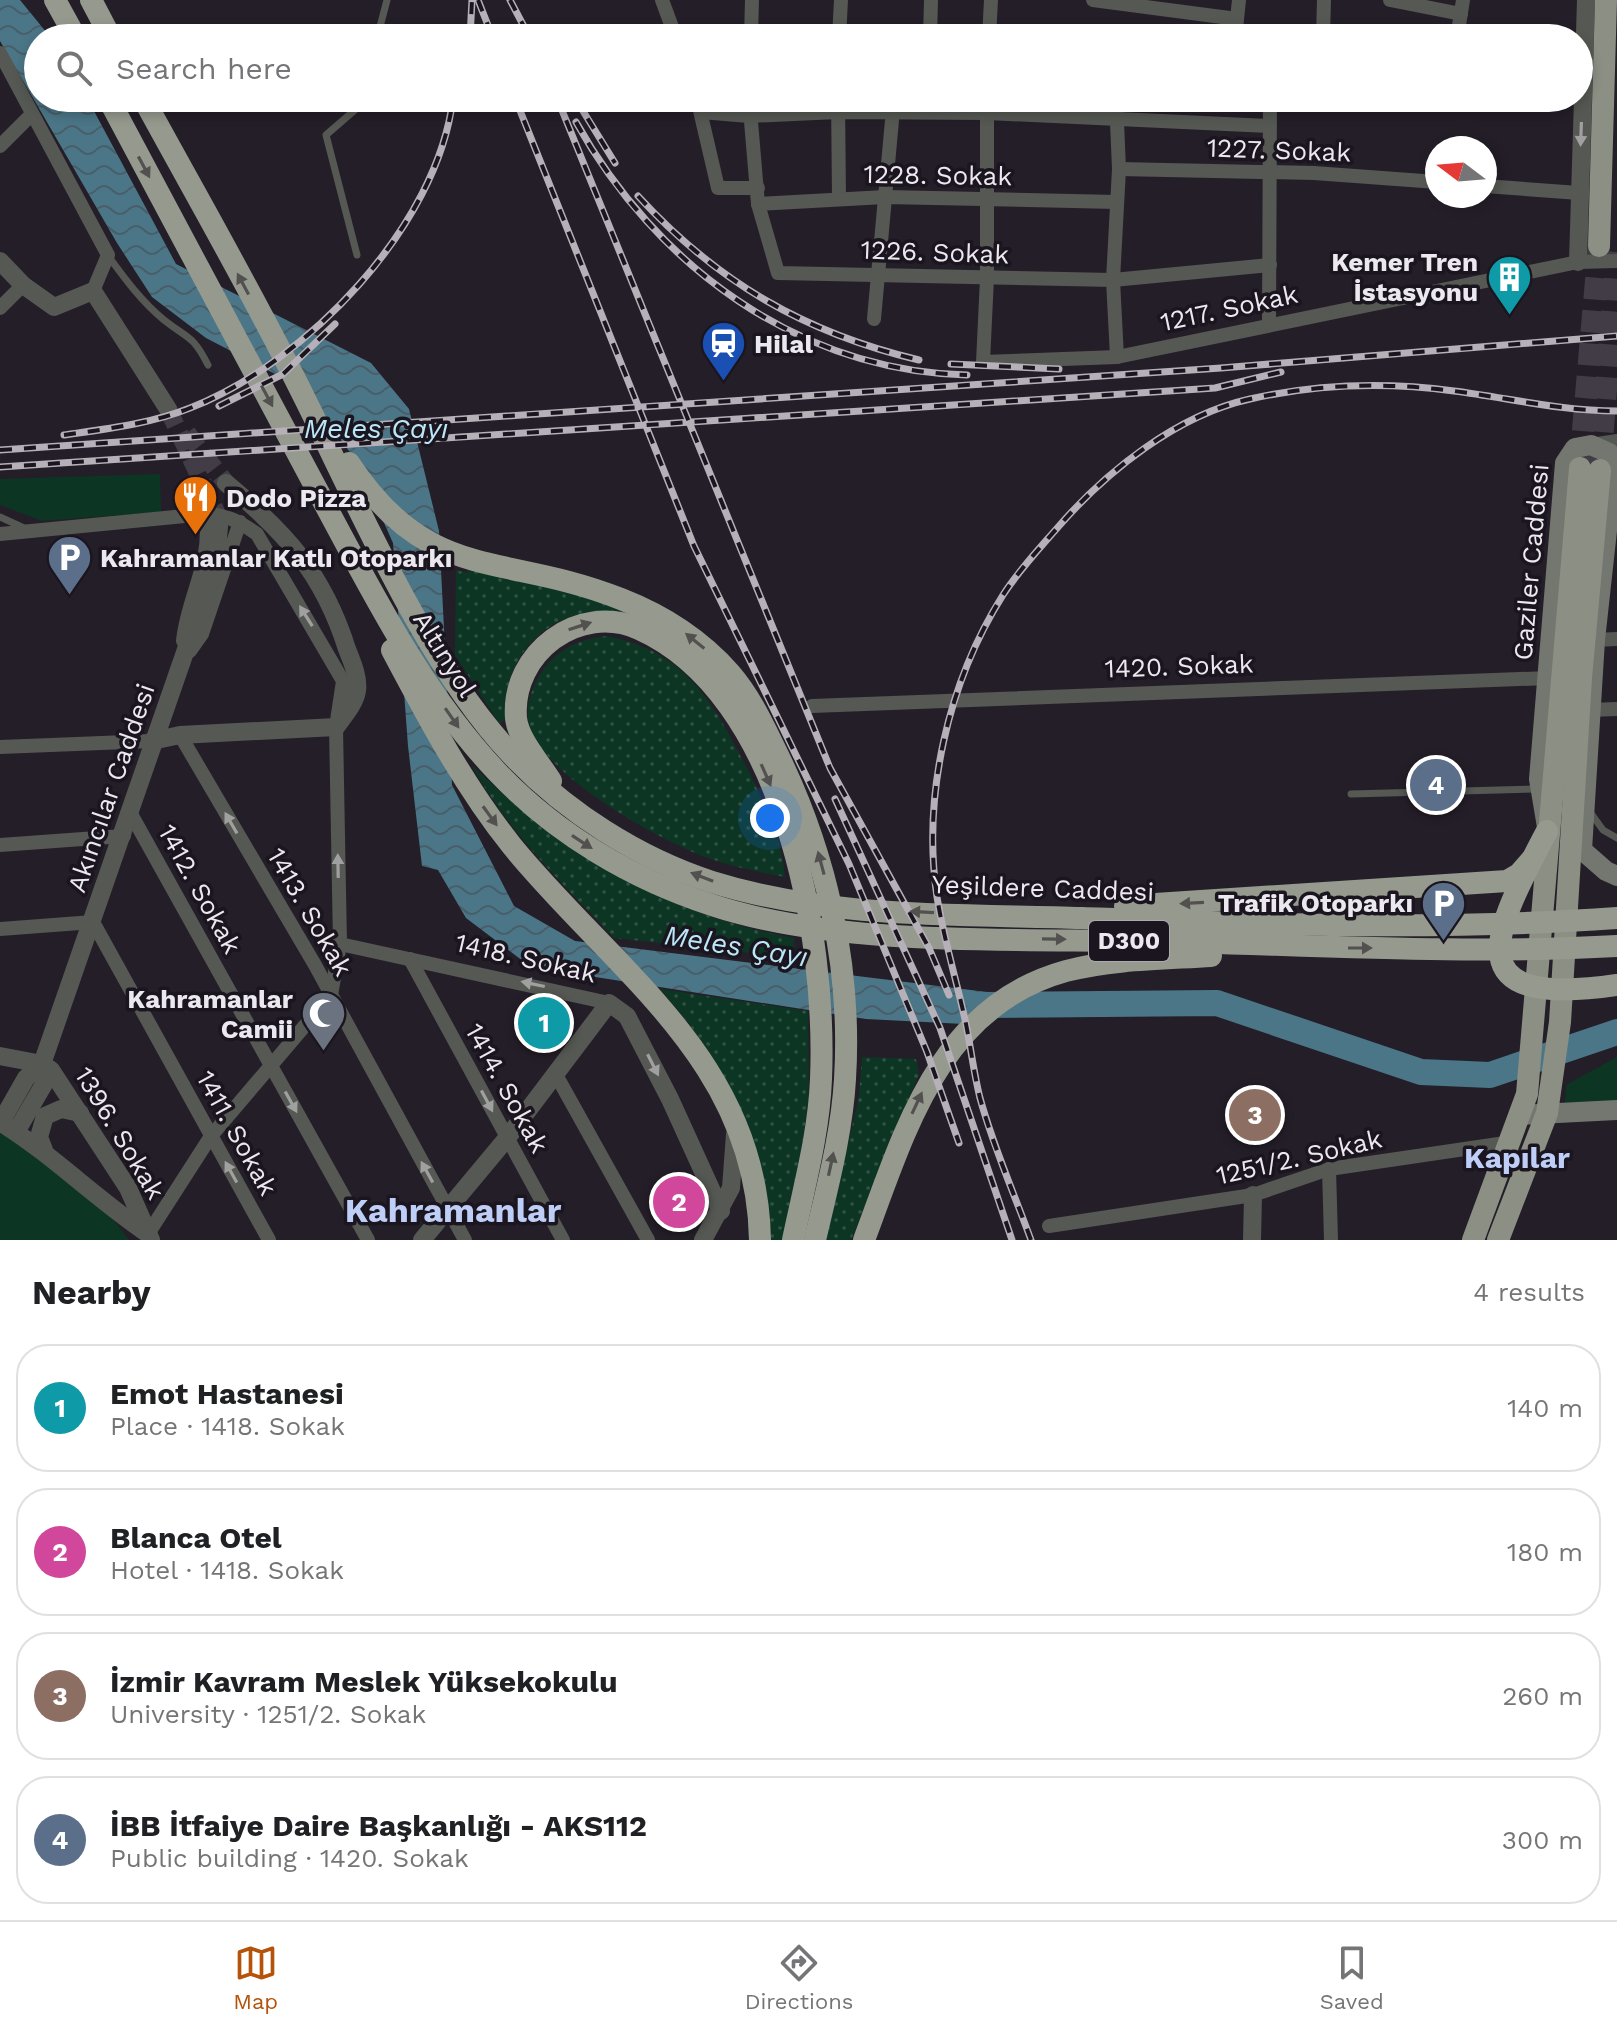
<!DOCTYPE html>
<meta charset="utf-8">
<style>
:root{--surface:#fff;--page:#f2f2f2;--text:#202124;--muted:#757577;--line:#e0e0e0;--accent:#b45309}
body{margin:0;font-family:"Work Sans",sans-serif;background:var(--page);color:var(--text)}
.compass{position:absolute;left:1425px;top:136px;width:72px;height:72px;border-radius:50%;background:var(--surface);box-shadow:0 4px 12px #0003;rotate:286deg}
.you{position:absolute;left:770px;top:818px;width:28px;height:28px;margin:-20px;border:6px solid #fff;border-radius:50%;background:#1a73e8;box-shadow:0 0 0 12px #1a73e833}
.badge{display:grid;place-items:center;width:52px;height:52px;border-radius:50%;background:var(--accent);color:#fff;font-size:26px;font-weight:700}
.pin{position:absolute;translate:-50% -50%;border:4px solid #fff;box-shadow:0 2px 8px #0006}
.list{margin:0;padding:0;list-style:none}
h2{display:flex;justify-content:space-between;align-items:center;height:104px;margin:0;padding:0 32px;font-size:34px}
h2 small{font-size:26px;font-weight:400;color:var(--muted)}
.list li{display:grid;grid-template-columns:52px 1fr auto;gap:24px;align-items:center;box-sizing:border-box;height:128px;margin:0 16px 16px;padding:0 16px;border:2px solid var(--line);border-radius:32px}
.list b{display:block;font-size:30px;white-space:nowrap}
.list p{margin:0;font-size:26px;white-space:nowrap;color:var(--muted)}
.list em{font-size:26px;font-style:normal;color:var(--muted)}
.icon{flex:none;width:44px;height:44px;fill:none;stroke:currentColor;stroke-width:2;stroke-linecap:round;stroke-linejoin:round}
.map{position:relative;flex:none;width:1617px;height:1240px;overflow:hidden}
.search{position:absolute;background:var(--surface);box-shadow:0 4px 12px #0003;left:24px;right:24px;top:24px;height:88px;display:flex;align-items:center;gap:20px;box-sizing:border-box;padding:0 28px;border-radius:44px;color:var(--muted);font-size:30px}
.sheet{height:680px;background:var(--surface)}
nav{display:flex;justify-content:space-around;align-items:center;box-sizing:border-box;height:112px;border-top:2px solid var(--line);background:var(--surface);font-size:22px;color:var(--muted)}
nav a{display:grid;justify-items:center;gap:4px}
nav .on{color:var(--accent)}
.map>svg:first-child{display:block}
.grass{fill:url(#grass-dots)}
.park{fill:#0d3524}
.water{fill:url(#water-waves)}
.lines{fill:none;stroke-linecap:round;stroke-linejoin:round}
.river{stroke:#4b7687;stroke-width:26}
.tertiary-tunnel{stroke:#423c46;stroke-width:18;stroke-dasharray:18 9;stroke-linecap:butt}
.primary-tunnel{stroke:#423c46;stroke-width:22;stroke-dasharray:22 11;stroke-linecap:butt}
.service{stroke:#565853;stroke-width:7}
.minor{stroke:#565853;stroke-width:14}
.tertiary{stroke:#565853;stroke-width:18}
.secondary{stroke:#74776f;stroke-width:20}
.primary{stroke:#8c8f84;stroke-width:22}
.trunk{stroke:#969a8e;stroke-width:22}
.rail-casing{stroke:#b6b1b9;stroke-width:7}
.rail{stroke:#1a151e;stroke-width:4;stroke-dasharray:12;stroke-linecap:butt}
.oneway{fill:#a1a0a1}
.oneway2{fill:#525150}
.labels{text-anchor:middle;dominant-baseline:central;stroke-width:7;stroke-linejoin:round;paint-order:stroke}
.shield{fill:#1a151e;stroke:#ada9b0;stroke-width:2}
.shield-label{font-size:24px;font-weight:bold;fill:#ece8ef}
.street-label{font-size:26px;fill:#ece8ef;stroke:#1a151e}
.poi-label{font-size:26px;font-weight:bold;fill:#ece8ef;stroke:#1a151e;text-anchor:end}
.water-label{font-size:28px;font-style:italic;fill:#bce7f8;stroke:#1a151e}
.quarter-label{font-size:30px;font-weight:bold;fill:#bfcef7;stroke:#1a151e}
.district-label{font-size:34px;font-weight:bold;fill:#bfcef7;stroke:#1a151e}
</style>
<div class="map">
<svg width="1617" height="1240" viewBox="0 0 1617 1240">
<defs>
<pattern id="grass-dots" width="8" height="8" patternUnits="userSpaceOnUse" patternTransform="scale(2)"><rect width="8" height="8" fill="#0d3524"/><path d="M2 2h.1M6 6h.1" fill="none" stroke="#305244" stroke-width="1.8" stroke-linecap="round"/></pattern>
<pattern id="water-waves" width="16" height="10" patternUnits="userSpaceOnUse" patternTransform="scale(2)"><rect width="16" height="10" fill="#4b7687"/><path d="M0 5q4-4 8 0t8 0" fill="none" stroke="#495e68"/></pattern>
</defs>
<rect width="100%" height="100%" fill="#241e28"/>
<!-- grass -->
<g class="grass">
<path d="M468,569L576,593L646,620C627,618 603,611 584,614C535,621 499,671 507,719L499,723L455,655L456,570L467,573Z"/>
<path d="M607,636C689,652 715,706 749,772C766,807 781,838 785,877C759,872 733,867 708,858C660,841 551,779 531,731C524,715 529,694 538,678C553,651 577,639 607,636Z"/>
<path d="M471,764C561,854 668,915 794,938L795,958L614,938C562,883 507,831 471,764Z"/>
<path d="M660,989L808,1011L809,1101L787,1240H771C767,1142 725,1062 660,989Z"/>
<polygon points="862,1057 916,1059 919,1074 851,1240 826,1240 859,1096"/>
</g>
<!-- park -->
<g class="park">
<polygon points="160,474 161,512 42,521 0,505 0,479"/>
<polygon points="1617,1057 1617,1101 1565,1103 1566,1085"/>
<polygon points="0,1130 100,1202 129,1240 0,1240"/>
</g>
<!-- water -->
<polygon class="water" points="0,0 20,0 51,38 38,38 38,98 87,98 176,264 371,363 409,409 439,531 452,785 514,906 575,941 987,992 984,1025 866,1019 531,967 466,918 438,870 422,866 408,746 393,543 357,462 304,389 206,338 152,297 117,243 0,41"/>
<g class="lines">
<!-- river -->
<polyline class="river" points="980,1005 1217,1003 1421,1072 1490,1075 1617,1032"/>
<!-- tertiary-tunnel -->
<g class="tertiary-tunnel">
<polyline points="168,409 216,512 219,526"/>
<polyline points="187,433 226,483"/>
</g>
<!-- primary-tunnel -->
<g class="primary-tunnel">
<polyline points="1580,464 1599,246"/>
<polyline points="1600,465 1617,252"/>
</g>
<!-- service -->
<g class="service">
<polyline points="377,38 387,0"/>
<polyline points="357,255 326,135 356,109 360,98"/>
<path d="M109,257C125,279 142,302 164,320C188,339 193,335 208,365"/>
<polyline points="0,517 24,528"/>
<polyline points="1351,794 1537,789"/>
<polyline points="1590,812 1603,830 1617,838"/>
</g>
<!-- minor -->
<g class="minor">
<polyline points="662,0 676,38"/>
<polyline points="1093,0 1237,19"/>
<polyline points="1390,0 1461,14"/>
<polyline points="839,35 865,38"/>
<polyline points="751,38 752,0"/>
<polyline points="839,38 841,0"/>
<polyline points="930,38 931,0"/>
<polyline points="989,38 991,0"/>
<polyline points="1235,38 1239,0"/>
<polyline points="1323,38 1324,0"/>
<polyline points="1457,38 1463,0"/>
<polyline points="0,53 108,255 93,291"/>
<polyline points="697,98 718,188 758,188"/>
<polyline points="749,98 758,204 778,273 1113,280 1270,265"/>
<polyline points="838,98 839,199"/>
<polyline points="987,98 987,278 983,362 1117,357 1578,262 1617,261"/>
<polyline points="1116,98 1119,169 1113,280 1117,357"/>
<polyline points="701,112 749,116 838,112 987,113 1269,126"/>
<polyline points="0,146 31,115"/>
<polyline points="1119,169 1314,173 1437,182"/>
<polyline points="1485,186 1579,193"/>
<polyline points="758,204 885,197 1117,202"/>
<polyline points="0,308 23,285"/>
<polyline points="874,319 894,98"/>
<polyline points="1269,323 1270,98"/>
<polyline points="1591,445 1617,441"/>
<path d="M0,534L205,514C226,514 240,522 257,534L343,681L336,727L340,944L331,995L211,1136L148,1234"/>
<polyline points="1595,640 1617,639"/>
<path d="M183,641C187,597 214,560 205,514"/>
<polyline points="190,651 202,634 240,522"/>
<polyline points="812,706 1548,678"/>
<polyline points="1590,710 1617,709"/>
<polyline points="180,735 315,965 465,1240"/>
<polyline points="0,747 152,741"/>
<polyline points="131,814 368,1240"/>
<polyline points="0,845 124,836"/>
<polyline points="0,929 93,922 269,1240"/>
<polyline points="340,944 609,1003"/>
<polyline points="410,959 563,1240"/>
<polyline points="555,1073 648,1240"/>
<polyline points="1329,1169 1331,1240"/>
<polyline points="1049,1226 1253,1195 1329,1169 1512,1142"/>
</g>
<!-- tertiary -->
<g class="tertiary">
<polyline points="0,261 23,285 54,307 93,291 168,409"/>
<polyline points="1578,262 1586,0"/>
<path d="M152,741L180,735L336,727C343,717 355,704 357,691C359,677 352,662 347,649C323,573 286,533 226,483"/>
<polyline points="0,1056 42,1064 51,1070 128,1188 151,1240"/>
<path d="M0,1122C53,1155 96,1199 148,1234"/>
<polyline points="1,1122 26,1078 42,1064"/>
<polyline points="16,1132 44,1084 42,1064 216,563 219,526"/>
<polyline points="44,1150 39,1137 45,1116 61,1109 80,1113"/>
<polyline points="422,1240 507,1138 609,1003 627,1016 670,1099 721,1211"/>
<polyline points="703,1240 731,1188 735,1134"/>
<polyline points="1252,1240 1253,1195"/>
</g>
<!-- secondary -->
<g class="secondary">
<polyline points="1547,827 1539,779 1565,463 1575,448 1591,445 1609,453 1614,467 1595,640 1582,850 1606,871 1617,876"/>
<polyline points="1521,1115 1617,1110"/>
</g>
<!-- primary -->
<g class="primary">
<polyline points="1599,246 1606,0"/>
<polyline points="1473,1240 1527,1094 1580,468"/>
<polyline points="1498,1240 1547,1113 1560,1022 1581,678 1600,470"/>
</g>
<!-- trunk -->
<g class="trunk">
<polyline points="55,0 76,38"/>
<polyline points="91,0 111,38"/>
<path d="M108,98C177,227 246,357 315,486C368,584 420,691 498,773C556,834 632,879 712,905C836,946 1008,939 1139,941C1298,944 1457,955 1617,946"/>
<path d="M143,98C198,199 256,299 306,401C362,514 426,664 512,755C566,812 638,858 712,882C830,919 960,914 1082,918C1260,924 1439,931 1617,918"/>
<path d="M349,463C429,585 504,552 621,599C662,615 700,639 730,673C750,696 763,724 776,751C826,852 852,966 845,1079C842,1133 827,1188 815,1240"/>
<path d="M392,650C428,718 464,786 512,846C614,971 757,1060 760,1240"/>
<path d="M551,781C540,763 518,739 516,718C511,653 579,602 639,629C784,694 827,936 821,1079C819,1133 804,1187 793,1240"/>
<path d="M1547,831C1493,933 1453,1009 1617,985"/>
<polyline points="1125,906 1507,881 1519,874 1533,858"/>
<path d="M864,1240C905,1131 939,1006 1066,971C1112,959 1163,959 1211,956"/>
</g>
<defs>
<g id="rail">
<polyline points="478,0 493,38"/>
<polyline points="510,0 530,38"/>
<polyline points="470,38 472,0"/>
<polyline points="515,98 694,546 849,864 927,1052 959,1143"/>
<polyline points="557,98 830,768 929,948 949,995"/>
<polyline points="575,98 615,163"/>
<path d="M576,122C656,266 799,371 967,375"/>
<path d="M638,196C717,282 805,333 919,360"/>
<polyline points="951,364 1059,369"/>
<polyline points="219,406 283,374 335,324"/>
<path d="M64,435C106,429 150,424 190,408C306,363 438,226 453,98"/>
<polyline points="0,450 1221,368 1617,336"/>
<polyline points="0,467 1215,388 1281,372"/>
<polyline points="835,799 940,1028 1012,1240"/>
<path d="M1031,1240C1014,1193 993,1146 980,1098C974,1074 971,1049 966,1024C957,982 944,940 937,897C922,796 948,682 1003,595C1019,570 1039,549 1059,526C1107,471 1177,415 1250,399C1317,384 1386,382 1454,391C1509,398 1561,411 1617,411"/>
</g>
</defs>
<!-- rail casing -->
<use href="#rail" class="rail-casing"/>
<!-- rail -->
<use href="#rail" class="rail"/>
</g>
<!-- one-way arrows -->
<defs><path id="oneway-solid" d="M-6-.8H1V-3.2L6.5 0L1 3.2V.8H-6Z" transform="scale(2)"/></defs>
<g class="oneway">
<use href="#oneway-solid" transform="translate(1581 134) rotate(92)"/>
<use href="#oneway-solid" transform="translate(306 616) rotate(-122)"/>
<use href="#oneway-solid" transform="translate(231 823) rotate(-120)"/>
<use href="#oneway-solid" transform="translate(338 866) rotate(-91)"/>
<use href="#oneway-solid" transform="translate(533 984) rotate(-168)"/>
<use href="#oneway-solid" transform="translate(653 1065) rotate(63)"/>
<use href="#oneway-solid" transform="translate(487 1101) rotate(62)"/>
<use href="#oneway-solid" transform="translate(291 1102) rotate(61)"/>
<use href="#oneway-solid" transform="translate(231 1172) rotate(-119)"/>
<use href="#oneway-solid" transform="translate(427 1172) rotate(-119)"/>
</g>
<g class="oneway2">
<use href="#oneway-solid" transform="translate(144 167) rotate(62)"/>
<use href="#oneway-solid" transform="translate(243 284) rotate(-118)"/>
<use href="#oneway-solid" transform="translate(267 396) rotate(62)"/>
<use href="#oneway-solid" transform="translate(580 626) rotate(-18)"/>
<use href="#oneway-solid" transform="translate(695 641) rotate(-141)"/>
<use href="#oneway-solid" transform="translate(452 718) rotate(55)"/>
<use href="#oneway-solid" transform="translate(766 775) rotate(66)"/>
<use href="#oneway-solid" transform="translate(490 816) rotate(54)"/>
<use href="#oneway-solid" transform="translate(582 842) rotate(33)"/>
<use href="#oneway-solid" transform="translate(821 863) rotate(-105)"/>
<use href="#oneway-solid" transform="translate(702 877) rotate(-159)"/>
<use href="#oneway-solid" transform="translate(1192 903) rotate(177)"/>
<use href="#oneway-solid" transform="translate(922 912) rotate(-177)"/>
<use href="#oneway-solid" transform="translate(1054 939) rotate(1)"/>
<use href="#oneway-solid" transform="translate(1360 948)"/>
<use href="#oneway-solid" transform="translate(917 1103) rotate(-65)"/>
<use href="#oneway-solid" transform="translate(831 1164) rotate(-78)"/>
</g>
<!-- icons -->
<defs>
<symbol id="building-pin" viewBox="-11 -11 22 30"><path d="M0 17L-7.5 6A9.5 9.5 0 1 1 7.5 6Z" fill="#0f9aa8" stroke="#1a151e"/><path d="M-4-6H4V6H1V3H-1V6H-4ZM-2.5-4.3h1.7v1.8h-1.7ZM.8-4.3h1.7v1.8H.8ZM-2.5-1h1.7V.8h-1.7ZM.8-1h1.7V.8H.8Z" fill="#fff"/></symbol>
<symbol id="station-pin" viewBox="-11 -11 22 30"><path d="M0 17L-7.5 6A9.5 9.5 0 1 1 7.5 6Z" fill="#1a4fb4" stroke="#1a151e"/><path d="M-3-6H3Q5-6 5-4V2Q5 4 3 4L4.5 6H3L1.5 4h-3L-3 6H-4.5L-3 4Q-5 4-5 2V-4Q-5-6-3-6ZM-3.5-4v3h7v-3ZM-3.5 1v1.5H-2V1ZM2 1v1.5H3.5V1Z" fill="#fff"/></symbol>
<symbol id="restaurant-pin" viewBox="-11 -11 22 30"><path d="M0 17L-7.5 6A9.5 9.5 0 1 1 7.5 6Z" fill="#e8710a" stroke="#1a151e"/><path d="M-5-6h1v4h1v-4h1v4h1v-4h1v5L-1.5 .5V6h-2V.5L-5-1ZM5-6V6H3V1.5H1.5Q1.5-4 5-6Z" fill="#fff"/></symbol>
<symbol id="parking-pin" viewBox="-11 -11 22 30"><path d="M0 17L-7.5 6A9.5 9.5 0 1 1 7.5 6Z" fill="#5c6f8a" stroke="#1a151e"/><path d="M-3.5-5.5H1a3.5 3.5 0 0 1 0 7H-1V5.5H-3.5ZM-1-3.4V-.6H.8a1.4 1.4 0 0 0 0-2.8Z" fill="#fff"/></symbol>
<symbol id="mosque-pin" viewBox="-11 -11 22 30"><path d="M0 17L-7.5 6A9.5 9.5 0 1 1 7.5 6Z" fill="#6b7280" stroke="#1a151e"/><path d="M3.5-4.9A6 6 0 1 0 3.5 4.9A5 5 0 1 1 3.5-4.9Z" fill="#fff"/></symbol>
</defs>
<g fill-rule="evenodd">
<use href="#building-pin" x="1484" y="252" width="51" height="69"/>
<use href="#station-pin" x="698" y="318" width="51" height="69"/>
<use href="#restaurant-pin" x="170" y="472" width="51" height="69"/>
<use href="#parking-pin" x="44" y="532" width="51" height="69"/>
<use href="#parking-pin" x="1418" y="878" width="51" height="69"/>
<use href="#mosque-pin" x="298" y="988" width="51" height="69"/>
</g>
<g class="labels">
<!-- shield labels -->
<rect class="shield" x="1089" y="921" width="80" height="40" rx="6"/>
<g class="shield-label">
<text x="1129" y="941">D300</text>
</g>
<!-- street labels -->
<g class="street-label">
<text transform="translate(1279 150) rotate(2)">1227. Sokak</text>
<text transform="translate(938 175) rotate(1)">1228. Sokak</text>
<text transform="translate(935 252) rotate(2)">1226. Sokak</text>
<text transform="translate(1229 308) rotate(-12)">1217. Sokak</text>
<text transform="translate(1531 562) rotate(-85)">Gaziler Caddesi</text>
<text transform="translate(445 654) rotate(58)">Altınyol</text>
<text transform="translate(1179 666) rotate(-2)">1420. Sokak</text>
<text transform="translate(111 788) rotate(-71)">Akıncılar Caddesi</text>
<text transform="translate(1043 888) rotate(2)">Yeşildere Caddesi</text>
<text transform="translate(200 889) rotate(61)">1412. Sokak</text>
<text transform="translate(310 912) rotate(60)">1413. Sokak</text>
<text transform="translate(526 958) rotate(13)">1418. Sokak</text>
<text transform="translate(507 1088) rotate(61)">1414. Sokak</text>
<text transform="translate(120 1133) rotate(59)">1396. Sokak</text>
<text transform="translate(237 1133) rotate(61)">1411. Sokak</text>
<text transform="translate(1299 1157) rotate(-13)">1251/2. Sokak</text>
</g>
<!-- poi labels -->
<g class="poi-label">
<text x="1478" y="262">Kemer Tren<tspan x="1478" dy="30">İstasyonu</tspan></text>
<text x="754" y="344" text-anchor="start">Hilal</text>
<text x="226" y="498" text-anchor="start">Dodo Pizza</text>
<text x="100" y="558" text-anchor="start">Kahramanlar Katlı Otoparkı</text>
<text x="1413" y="903">Trafik Otoparkı</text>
<text x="293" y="999">Kahramanlar<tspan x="293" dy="30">Camii</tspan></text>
</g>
<!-- water labels -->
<g class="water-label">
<text x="376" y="428">Meles Çayı</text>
<text transform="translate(736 946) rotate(9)">Meles Çayı</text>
</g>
<!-- quarter labels -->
<g class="quarter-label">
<text x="1517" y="1157">Kapılar</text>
</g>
<!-- district labels -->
<g class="district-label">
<text x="453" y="1210">Kahramanlar</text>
</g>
</g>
</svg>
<svg class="compass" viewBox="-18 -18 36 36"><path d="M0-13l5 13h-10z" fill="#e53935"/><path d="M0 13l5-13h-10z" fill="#757577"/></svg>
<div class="you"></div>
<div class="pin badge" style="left:544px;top:1023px;background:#0f9aa8">1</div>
<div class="pin badge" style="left:679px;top:1202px;background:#d1479c">2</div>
<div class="pin badge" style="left:1255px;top:1115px;background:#8d6e63">3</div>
<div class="pin badge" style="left:1436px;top:785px;background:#5c6f8a">4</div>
<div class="search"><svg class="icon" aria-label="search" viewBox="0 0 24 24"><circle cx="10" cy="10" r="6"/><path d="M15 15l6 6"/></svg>Search here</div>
</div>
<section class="sheet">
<h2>Nearby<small>4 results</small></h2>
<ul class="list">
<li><span class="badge" style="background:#0f9aa8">1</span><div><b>Emot Hastanesi</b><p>Place · 1418. Sokak</p></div><em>140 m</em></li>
<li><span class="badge" style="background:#d1479c">2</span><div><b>Blanca Otel</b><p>Hotel · 1418. Sokak</p></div><em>180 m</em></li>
<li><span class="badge" style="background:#8d6e63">3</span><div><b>İzmir Kavram Meslek Yüksekokulu</b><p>University · 1251/2. Sokak</p></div><em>260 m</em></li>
<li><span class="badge" style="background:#5c6f8a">4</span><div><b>İBB İtfaiye Daire Başkanlığı - AKS112</b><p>Public building · 1420. Sokak</p></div><em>300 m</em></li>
</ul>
</section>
<nav>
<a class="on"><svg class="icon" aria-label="map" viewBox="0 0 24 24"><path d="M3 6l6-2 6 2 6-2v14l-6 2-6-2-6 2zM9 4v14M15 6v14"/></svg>Map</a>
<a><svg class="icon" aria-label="directions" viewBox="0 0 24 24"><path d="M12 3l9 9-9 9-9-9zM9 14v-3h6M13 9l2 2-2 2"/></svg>Directions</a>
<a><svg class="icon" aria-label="saved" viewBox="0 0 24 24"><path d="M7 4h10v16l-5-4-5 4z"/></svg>Saved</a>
</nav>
